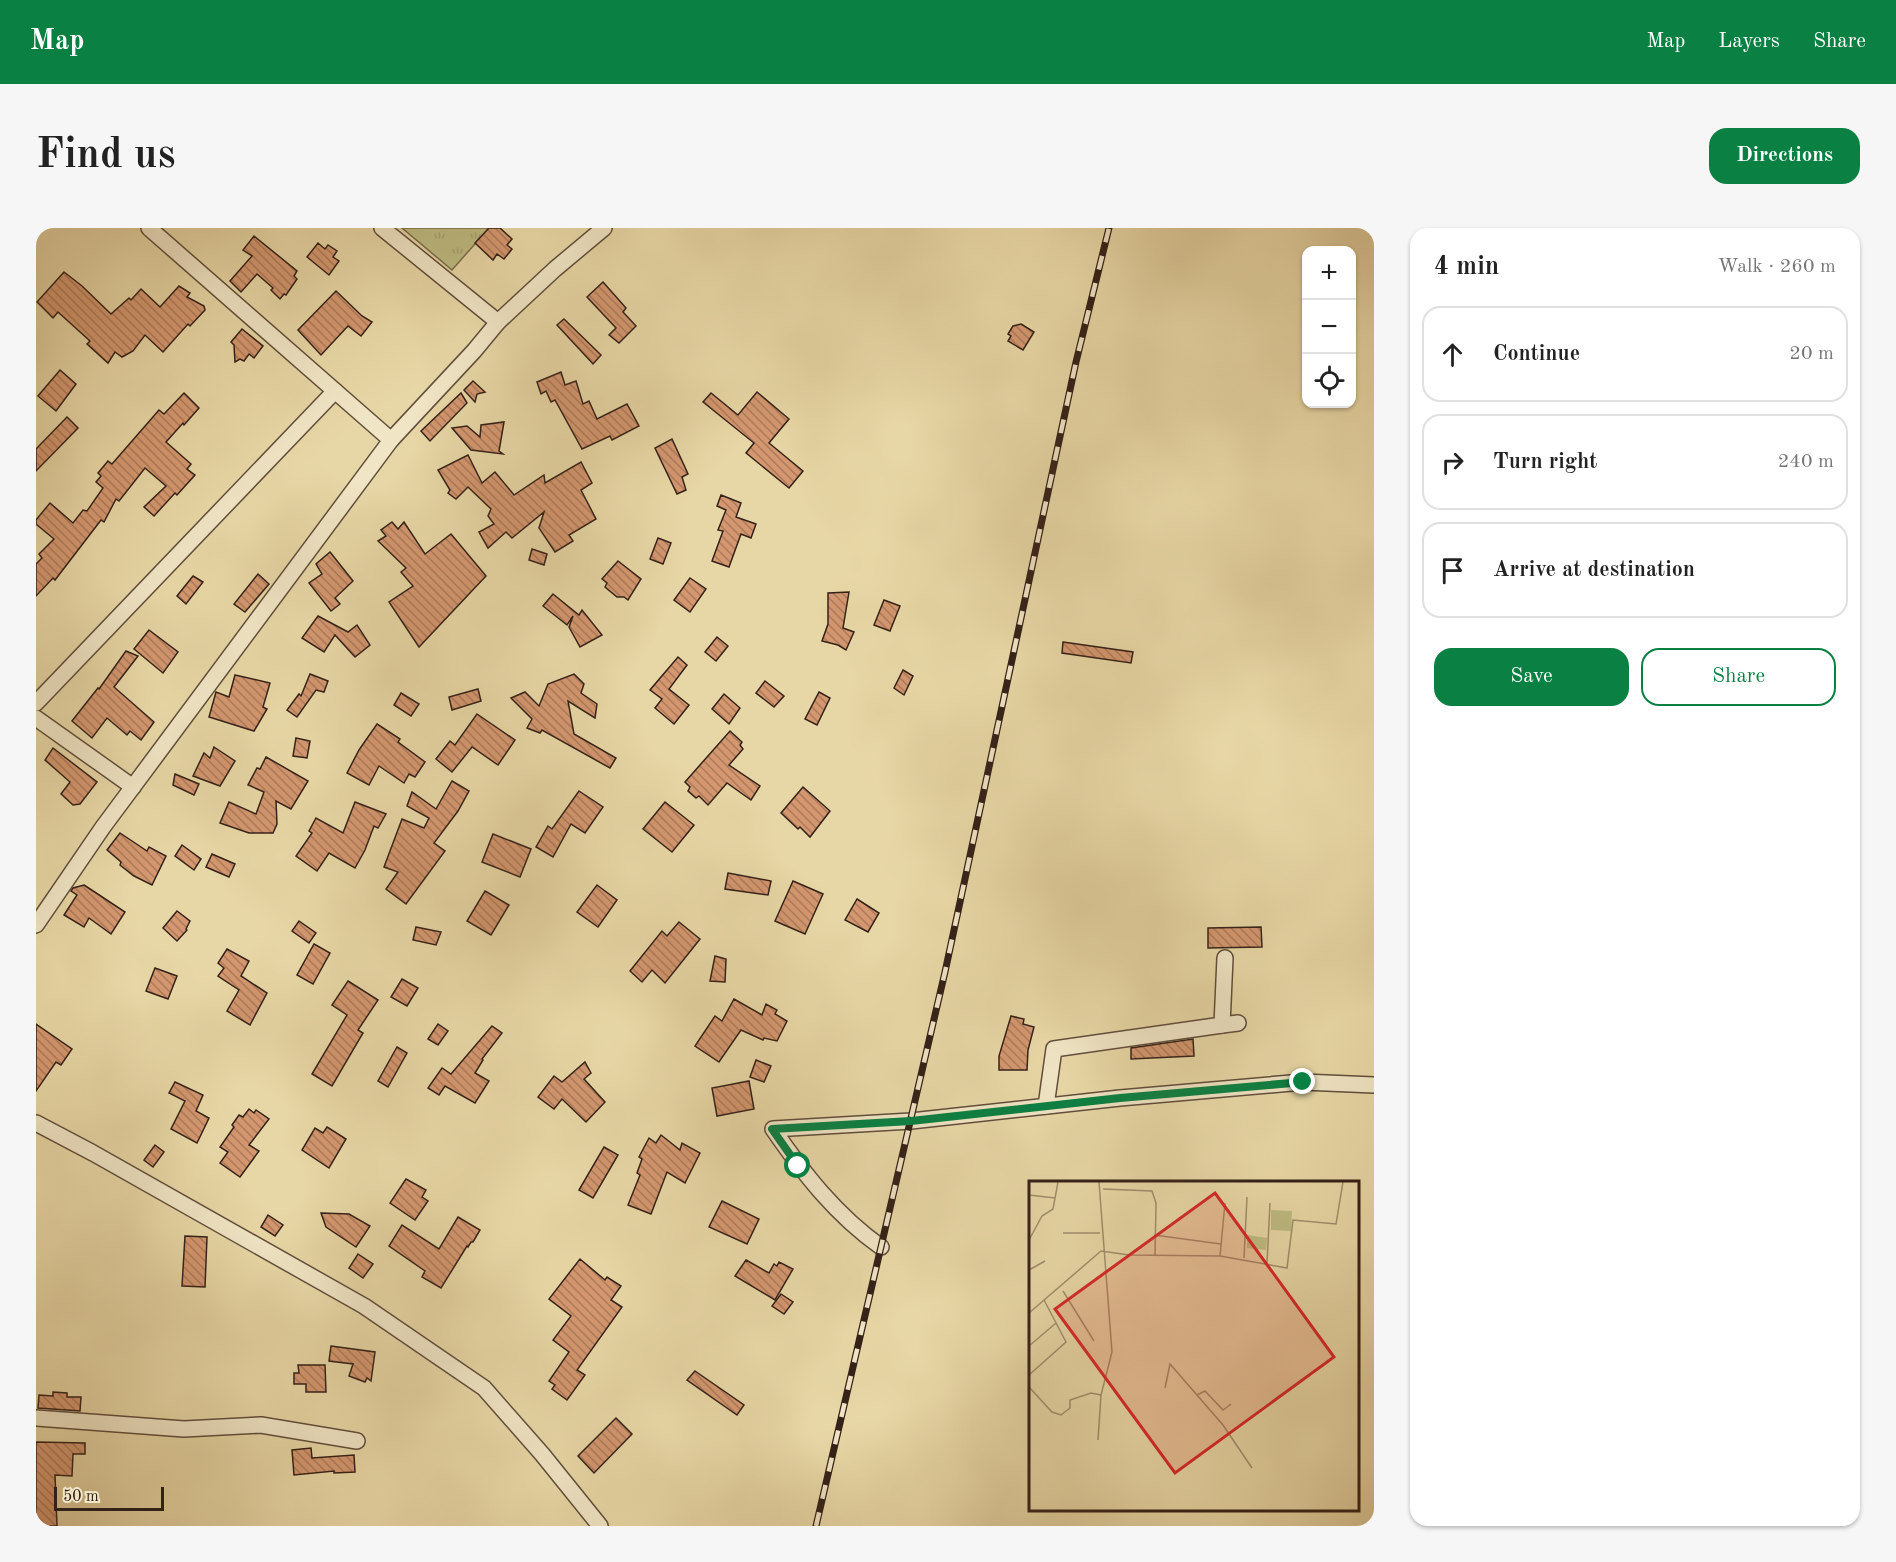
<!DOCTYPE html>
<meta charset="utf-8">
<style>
:root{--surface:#fff;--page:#f6f6f6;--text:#222;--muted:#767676;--line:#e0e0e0;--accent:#0b8043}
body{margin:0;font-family:"Old Standard TT",serif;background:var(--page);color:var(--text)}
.controls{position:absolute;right:18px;top:18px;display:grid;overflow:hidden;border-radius:12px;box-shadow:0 2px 4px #0004}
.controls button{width:54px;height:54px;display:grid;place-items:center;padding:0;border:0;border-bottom:2px solid var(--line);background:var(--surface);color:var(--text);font:30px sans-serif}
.scale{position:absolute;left:18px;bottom:15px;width:110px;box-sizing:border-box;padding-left:6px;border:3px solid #342118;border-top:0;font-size:16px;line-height:21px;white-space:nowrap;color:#342118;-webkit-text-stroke:4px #f0e5c5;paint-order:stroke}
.stop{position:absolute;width:18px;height:18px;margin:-14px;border:4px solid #0b8043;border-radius:50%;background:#fff}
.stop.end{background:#0b8043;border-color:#fff;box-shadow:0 2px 6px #0008}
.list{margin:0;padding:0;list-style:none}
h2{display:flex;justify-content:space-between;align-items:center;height:78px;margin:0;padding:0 24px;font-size:26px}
h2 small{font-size:20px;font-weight:400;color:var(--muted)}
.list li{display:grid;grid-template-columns:39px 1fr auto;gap:18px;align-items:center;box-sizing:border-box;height:96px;margin:0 12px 12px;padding:0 12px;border:2px solid var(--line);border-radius:18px}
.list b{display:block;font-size:22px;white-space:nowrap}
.list em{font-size:20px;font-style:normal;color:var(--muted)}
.actions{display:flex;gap:12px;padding:18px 24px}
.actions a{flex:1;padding:14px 0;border:2px solid var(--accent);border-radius:18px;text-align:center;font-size:21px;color:var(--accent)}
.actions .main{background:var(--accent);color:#fff}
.icon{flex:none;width:33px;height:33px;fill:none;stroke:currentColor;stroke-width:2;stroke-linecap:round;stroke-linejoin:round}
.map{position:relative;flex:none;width:1338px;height:1298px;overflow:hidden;border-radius:18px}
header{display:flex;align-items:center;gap:36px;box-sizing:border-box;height:84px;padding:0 30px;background:var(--accent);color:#fff}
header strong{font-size:28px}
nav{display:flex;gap:33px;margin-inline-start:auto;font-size:21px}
.intro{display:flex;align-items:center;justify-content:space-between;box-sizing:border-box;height:144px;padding:0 36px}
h1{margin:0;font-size:42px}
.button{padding:15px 27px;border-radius:18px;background:var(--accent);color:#fff;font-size:21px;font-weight:700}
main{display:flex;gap:36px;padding:0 36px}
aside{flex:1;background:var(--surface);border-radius:18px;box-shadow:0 2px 4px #0004}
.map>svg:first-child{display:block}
.grass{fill:url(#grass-tufts);stroke:#796e4c;stroke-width:1.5}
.building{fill:url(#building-back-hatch);stroke:#342118;stroke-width:1.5}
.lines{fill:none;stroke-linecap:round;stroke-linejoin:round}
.street-casing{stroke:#614e3c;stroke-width:18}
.street{stroke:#f0e5c5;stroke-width:15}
.rail-casing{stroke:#342118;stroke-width:7}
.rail{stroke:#f0e5c5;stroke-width:4.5;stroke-dasharray:14;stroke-linecap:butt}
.route{stroke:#0b8043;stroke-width:8}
.inset-road{fill:none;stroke:#a08e6d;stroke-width:1.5}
.view{fill:#d62828;fill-opacity:0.15;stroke:#d62828;stroke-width:3}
.inset-edge{fill:none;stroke:#342118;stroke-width:3}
</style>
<header>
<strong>Map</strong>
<nav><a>Map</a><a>Layers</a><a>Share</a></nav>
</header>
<div class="intro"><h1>Find us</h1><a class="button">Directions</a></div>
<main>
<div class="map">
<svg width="1338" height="1298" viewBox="0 0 1338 1298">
<defs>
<pattern id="grass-tufts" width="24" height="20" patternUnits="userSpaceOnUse" patternTransform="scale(1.5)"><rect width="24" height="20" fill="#bebc81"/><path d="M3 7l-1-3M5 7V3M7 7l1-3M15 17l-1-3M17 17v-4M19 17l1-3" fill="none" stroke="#a4a16f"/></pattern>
<pattern id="building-back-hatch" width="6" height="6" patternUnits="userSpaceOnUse" patternTransform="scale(1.5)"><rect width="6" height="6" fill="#d4976f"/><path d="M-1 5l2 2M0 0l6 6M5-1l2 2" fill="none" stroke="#ad7b5a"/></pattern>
</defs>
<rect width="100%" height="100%" fill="#e8d7a6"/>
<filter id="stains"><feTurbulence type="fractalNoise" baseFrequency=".00333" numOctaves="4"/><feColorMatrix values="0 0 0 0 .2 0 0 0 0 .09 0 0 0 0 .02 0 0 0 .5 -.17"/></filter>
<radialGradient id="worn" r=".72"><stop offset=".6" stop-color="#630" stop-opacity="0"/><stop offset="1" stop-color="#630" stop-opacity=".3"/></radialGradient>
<!-- grass -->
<polygon class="grass" points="366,0 453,0 416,42"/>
<!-- building -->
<g class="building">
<polygon points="453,0 464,0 476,11 471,17 476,21 468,31 461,26 457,32 439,15"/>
<polygon points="218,8 261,43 258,48 261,51 250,67 248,66 244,71 235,62 237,60 221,46 205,64 194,53 216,28 207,22"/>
<polygon points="282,15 289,21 292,17 301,23 297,29 303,33 293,47 271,29"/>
<polygon points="28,44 46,58 75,86 93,70 95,72 105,61 124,79 143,58 154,65 151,69 168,78 169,82 154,98 152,96 127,124 109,107 97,123 86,129 79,124 72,135 51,116 54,113 22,84 17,90 1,74"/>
<polygon points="567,54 590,80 587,84 600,98 583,115 573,107 580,100 551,69"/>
<polygon points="300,63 326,88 336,94 325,108 312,98 285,127 262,102"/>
<polygon points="528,91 565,127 557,136 521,97"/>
<polygon points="985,96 998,104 987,122 972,113 975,108 972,106 977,98"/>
<polygon points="206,101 227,118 218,130 213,126 208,133 204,131 199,134 198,117 195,114"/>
<polygon points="24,142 40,156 20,183 2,168"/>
<polygon points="525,144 529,157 540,153 547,176 553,173 561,191 591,176 603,198 576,212 574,208 546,221 519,172 515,174 510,163 505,166 501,154"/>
<polygon points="437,153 449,164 441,166 439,174 428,162"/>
<polygon points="721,164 753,191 733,215 767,243 753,260 710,225 718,215 667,174 675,165 702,187"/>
<polygon points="148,165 163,180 148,197 147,195 130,214 155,236 151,241 159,247 141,267 139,265 118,288 108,279 130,258 109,240 83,273 80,271 68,294 65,292 19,352 17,350 0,368 0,336 6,330 3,326 18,311 0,296 0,292 14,275 37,295 47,282 51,283 67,260 60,254 65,248 62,245 72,233 76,236 123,182 128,186"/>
<polygon points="425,165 431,175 394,213 385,203"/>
<polygon points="31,189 42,200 0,243 0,221"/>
<polygon points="468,194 463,223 467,226 435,222 416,200 431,198 444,209 445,197"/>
<polygon points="636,211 652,246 646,249 650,262 641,266 619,220"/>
<polygon points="432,227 446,255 459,244 478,267 508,247 509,255 545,234 556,255 545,262 560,291 533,307 537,313 519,324 503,300 508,284 476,310 470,304 452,320 443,304 458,296 452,288 455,281 432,259 420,271 412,265 414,262 402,242"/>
<polygon points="685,267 705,275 700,289 720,296 715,310 705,306 693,339 676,333 687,303 682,302 690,282 681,278"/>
<polygon points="356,294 362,301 368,294 389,326 415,306 450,348 383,419 353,374 377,358 365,344 370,340 342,313 350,308 345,302"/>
<polygon points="622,310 635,315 627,336 614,331"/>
<polygon points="496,321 511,326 508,337 493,332"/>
<polygon points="294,324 317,353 299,370 304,376 295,383 273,355 286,346 280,336"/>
<polygon points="582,333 605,351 592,372 588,369 581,369 569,359 571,355 566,351"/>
<polygon points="222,346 233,356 209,384 198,376"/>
<polygon points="157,348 167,354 150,376 141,368"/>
<polygon points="654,350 670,361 654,384 638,372"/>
<polygon points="813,364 807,400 818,404 810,422 802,417 786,413 792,396 792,365"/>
<polygon points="517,366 543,387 546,382 566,407 544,419 533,399 537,388 531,397 507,378"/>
<polygon points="848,372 864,378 854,403 838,397"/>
<polygon points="282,388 312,404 321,397 334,417 319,429 299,407 288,424 266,410"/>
<polygon points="113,402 142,424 127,445 98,421"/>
<polygon points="681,409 692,418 680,433 669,424"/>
<polygon points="1027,414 1097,424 1095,435 1026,425"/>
<polygon points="90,423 102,428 78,459 118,494 105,512 94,503 91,507 71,490 56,510 36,493 62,460 63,461"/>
<polygon points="642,429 651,437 633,461 653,477 638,496 619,480 626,471 614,462"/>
<polygon points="867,442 877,448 868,467 858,460"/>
<polygon points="274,446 292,453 288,464 280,462 261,489 251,482 263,466 265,468"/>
<polygon points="538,446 548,456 545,465 561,476 559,490 532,473 538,506 580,530 574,540 506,502 504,505 491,500 496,491 475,470 489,464 503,478 512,456"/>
<polygon points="199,447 234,455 227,479 231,481 218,503 173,489 180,464 193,469"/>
<polygon points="729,453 748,468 738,479 720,465"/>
<polygon points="442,461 445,473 416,482 413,469"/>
<polygon points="783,464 794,470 781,497 769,491"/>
<polygon points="365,465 383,476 375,488 358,477"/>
<polygon points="688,466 704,480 693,496 676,481"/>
<polygon points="441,486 479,512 462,537 436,519 416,544 400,531 414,513 419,517"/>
<polygon points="341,496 364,511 362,514 389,534 379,549 373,546 368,555 343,538 333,557 311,545 323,522"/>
<polygon points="694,503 706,514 704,517 707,521 693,537 724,558 715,572 691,555 672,577 663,568 660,570 652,563 654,559 649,554"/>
<polygon points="260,510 274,513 271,530 257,528"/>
<polygon points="178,519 199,533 184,558 157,548 168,525 174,530"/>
<polygon points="17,520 61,554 44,576 37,577 25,566 34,554 9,532"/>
<polygon points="230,529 272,553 255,581 240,573 241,596 237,605 213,605 184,595 193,574 220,586 228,564 212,557 221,540 224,541"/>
<polygon points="139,546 163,556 158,567 137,557"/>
<polygon points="416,553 433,563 422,583 398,615 409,623 370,676 350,661 362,644 348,639 366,591 388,600 393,590 371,578 376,564 400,581"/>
<polygon points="767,559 794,583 774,609 764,599 762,601 745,585"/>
<polygon points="543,563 567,579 549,605 535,596 517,629 500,619 512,598 516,601"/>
<polygon points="319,574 350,586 342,600 338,598 329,622 319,640 293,625 281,643 260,628 276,605 273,603 280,590 307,605"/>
<polygon points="629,574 658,597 636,624 607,601"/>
<polygon points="84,605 111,623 113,619 130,628 116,657 98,648 84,637 85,634 71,622"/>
<polygon points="457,606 495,621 484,649 446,634"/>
<polygon points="146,617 165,631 158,642 139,628"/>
<polygon points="176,626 199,636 193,649 170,639"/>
<polygon points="692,645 735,653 732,667 689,661"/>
<polygon points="757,653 787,666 769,706 739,693"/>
<polygon points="48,657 89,684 75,706 53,690 48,699 28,687 41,667 35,663 37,660"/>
<polygon points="561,657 581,672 562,699 541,684"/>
<polygon points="449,663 473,677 455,707 431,693"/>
<polygon points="821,671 843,685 832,704 809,692"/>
<polygon points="141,683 154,693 150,701 151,702 141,713 127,700"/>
<polygon points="263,693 280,705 273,715 256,703"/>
<polygon points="643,694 664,711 629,755 616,742 606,754 594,743 626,703 631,708"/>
<polygon points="380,699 405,704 400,717 377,712"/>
<polygon points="1225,699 1226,719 1172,720 1172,700"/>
<polygon points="278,716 294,725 277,756 261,747"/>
<polygon points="191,721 213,733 205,748 231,765 214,797 191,783 203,762 182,748 188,740 182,735"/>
<polygon points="679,728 690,731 689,754 674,753"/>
<polygon points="119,740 141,748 132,771 110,763"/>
<polygon points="366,751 382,760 371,778 355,769"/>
<polygon points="312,753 342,772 322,802 327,805 296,858 276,846 311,787 296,777"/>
<polygon points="698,771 726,787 730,776 741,782 739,786 751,793 741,813 728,810 727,812 705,802 683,834 659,818 679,788 686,793"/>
<polygon points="975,788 988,791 987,796 998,799 992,822 991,842 963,842 963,828"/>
<polygon points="0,796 36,821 25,837 20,834 0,863"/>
<polygon points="402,796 412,803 402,817 392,811"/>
<polygon points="456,798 466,805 446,831 447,832 439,845 453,853 439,875 409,858 403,867 392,860 406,840 415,846"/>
<polygon points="1157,811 1158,828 1095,831 1095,820"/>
<polygon points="361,819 371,825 352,859 342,853"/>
<polygon points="720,832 735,838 728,854 714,849"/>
<polygon points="549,834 555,845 548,851 569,874 550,894 526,871 518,881 502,869 518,848 526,854"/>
<polygon points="713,853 718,881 681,888 676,860"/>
<polygon points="139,854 167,867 160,883 173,890 161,915 135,901 149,873 133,865"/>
<polygon points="213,881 218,885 220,882 233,891 213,917 223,923 204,949 184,935 192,924 184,919 198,899 196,897 203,887 207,889"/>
<polygon points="291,899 310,911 293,940 266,922 279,900 287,905"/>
<polygon points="625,907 644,922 646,915 664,925 649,955 631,944 615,986 592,977 604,947 601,945 606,931 603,929 613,910 620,915"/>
<polygon points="119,917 128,924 117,939 108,932"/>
<polygon points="568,919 582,927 557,970 543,962"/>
<polygon points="370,951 390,962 386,969 392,973 379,992 354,975"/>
<polygon points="686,973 723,991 711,1016 673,999"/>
<polygon points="285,985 313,986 334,998 320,1019 290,999"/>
<polygon points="232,987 247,997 239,1008 225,999"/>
<polygon points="422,989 444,1002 437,1014 435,1014 432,1019 431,1018 405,1060 386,1049 389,1043 353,1018 366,997 403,1021"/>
<polygon points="149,1008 171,1009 169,1059 146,1058"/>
<polygon points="322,1026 337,1036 327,1050 313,1040"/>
<polygon points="544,1031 569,1052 571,1049 585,1058 575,1072 586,1079 541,1142 549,1147 531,1172 516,1161 519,1157 513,1153 533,1124 517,1112 535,1088 513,1071"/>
<polygon points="710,1032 733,1045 738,1036 741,1038 743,1034 757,1041 739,1072 699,1048"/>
<polygon points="745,1066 757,1074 748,1086 736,1078"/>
<polygon points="295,1118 339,1124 335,1153 331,1150 329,1154 313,1148 317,1136 293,1133"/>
<polygon points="262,1137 289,1137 290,1164 270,1164 270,1156 258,1156 258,1145 263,1145"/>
<polygon points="659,1143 708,1177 701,1187 651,1152"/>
<polygon points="17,1164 31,1165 31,1169 45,1169 44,1183 2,1180 3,1167 17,1168"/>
<polygon points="580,1190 596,1206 558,1245 542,1228"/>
<polygon points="0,1214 49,1215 49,1226 37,1226 36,1248 19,1247 21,1298 0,1298"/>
<polygon points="275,1220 276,1230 318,1227 319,1244 298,1245 298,1243 258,1247 256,1222"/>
</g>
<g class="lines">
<defs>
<g id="street">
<polyline points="113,0 355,212"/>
<polyline points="346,0 462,94"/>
<polyline points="0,475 299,163"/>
<polyline points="0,490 97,559"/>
<polyline points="0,697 67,599 355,212 438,123 462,94 519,41 568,0"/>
<polyline points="1186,797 1202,795"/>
<polyline points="1010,878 1018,821 1186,797 1189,730"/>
<polyline points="0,895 57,925 328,1078 448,1160 506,1226 564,1298"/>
<path d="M845,1019C800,987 768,946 737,901L875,893L1084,870L1267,854L1338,857"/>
<polyline points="0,1190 148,1201 225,1197 321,1213"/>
</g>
</defs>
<!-- street casing -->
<use href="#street" class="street-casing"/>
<!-- street -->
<use href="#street" class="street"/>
<defs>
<polyline id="rail" points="780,1298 909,744 1040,134 1073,0"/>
</defs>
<!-- rail casing -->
<use href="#rail" class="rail-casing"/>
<!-- rail -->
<use href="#rail" class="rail"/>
</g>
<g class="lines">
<!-- route -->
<polyline class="route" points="762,938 736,901 875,893 1084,870 1267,854"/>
</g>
<!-- overview -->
<g transform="translate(993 953)">
<rect width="330" height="330" fill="#e8d7a6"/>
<path d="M242,29L263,30L262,50L242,49ZM218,54L238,57L237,69L218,67Z" fill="#bebc81"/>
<path class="inset-road" d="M74,8L123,10L127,22L126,74M0,14L26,17M34,52H71M125,54L192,63M0,59L13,35L24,28L29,1M72,70L100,74L191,75L258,87L264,39L307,43L314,1M191,75L196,22M215,77L218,16M238,82L241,22M0,89L16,80M34,110L65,160M0,132L72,70M0,165L27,142M0,194L37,161L15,119M0,206L23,231L32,234L41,227V219L62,212L72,214M136,207L141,183L194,244L223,287M168,214L176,210L194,229L202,223M69,259L72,214L83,171L70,1"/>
<path class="view" d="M186,12L305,176L146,292L26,128Z"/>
<rect width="330" height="330" class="inset-edge"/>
</g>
<rect width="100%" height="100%" filter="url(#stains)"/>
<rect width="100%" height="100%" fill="url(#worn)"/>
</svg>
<div class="controls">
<button>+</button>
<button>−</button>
<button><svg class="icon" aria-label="locate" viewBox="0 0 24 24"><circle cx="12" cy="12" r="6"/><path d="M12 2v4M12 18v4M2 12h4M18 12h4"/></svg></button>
</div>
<div class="scale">50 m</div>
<div class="stop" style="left:762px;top:938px"></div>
<div class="stop end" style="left:1267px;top:854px"></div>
</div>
<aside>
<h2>4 min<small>Walk · 260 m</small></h2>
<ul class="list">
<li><svg class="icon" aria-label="ahead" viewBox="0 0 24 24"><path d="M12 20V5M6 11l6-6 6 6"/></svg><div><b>Continue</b></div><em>20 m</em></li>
<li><svg class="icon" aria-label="right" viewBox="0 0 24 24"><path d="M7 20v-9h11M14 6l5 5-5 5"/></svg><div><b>Turn right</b></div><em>240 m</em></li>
<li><svg class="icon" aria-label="arrive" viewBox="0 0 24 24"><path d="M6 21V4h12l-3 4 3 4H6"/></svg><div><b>Arrive at destination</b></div></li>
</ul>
<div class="actions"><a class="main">Save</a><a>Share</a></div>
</aside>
</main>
